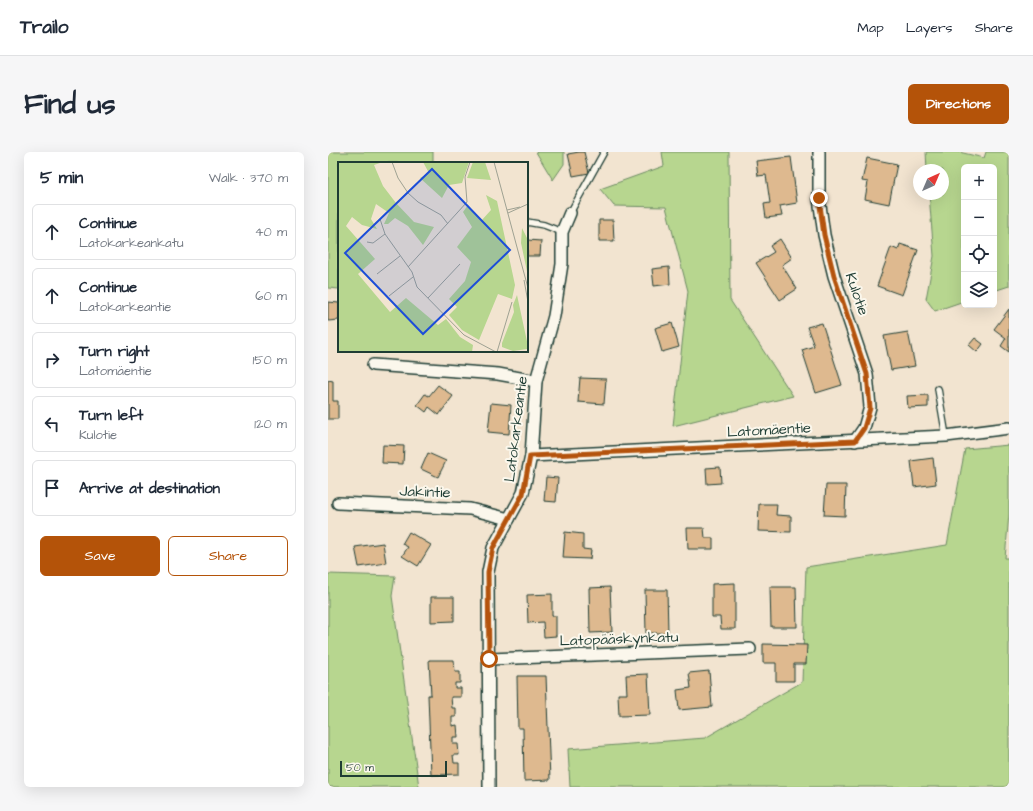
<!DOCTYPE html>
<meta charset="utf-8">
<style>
:root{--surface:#fff;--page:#f6f6f7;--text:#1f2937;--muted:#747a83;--line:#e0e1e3;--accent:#b45309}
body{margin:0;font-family:"Architects Daughter",sans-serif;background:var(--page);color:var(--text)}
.controls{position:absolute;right:12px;top:12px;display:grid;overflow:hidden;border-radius:6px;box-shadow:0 4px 16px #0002}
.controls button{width:36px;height:36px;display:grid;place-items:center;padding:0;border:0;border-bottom:1px solid var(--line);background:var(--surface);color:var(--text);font:20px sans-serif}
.compass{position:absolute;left:585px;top:12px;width:36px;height:36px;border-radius:50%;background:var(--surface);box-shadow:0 4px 16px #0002;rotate:44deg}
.scale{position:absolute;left:12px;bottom:10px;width:107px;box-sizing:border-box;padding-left:4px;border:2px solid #1f3d34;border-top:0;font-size:11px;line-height:14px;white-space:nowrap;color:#1f3d34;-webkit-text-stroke:3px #fbf7ec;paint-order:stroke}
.stop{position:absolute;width:12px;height:12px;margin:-9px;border:3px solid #b45309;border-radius:50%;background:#fff}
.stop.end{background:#b45309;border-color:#fff;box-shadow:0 1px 4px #0008}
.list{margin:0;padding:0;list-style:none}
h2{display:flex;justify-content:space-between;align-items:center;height:52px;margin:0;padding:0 16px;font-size:17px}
h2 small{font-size:13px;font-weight:400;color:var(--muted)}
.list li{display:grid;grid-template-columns:26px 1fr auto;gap:12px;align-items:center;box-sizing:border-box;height:56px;margin:0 8px 8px;padding:0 8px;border:1px solid var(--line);border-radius:6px}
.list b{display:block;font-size:15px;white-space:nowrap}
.list p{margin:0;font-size:13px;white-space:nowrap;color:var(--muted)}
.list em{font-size:13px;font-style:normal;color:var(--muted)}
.actions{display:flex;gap:8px;padding:12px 16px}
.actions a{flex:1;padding:9px 0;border:1px solid var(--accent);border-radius:6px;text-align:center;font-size:14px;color:var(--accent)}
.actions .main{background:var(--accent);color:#fff}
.icon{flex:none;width:22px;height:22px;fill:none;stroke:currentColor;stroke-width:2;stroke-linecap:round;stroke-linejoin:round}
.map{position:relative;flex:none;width:681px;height:635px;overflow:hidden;border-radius:6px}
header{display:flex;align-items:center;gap:24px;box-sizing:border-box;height:56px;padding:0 20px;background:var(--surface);border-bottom:1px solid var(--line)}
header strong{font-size:19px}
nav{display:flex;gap:22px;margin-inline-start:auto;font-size:14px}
.intro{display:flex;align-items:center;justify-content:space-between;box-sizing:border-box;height:96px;padding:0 24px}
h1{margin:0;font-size:28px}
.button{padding:10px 18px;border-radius:6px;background:var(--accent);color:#fff;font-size:14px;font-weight:700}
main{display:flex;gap:24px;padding:0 24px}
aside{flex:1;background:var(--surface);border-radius:6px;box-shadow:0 4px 16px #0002}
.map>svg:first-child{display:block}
.green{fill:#b7d68f;stroke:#6b8a62}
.building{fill:#deb98f;stroke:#1f3d34}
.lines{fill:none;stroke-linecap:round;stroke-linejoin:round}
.service-casing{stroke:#1f3d34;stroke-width:8}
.minor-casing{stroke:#1f3d34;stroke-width:14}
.service{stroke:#fbf7ec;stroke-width:5.5}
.minor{stroke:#fbf7ec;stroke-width:11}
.route{stroke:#b45309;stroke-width:5}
.labels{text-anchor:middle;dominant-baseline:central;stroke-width:4;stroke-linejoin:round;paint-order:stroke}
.street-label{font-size:15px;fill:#1f3d34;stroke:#fbf7ec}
.inset-road{fill:none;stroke:#9ea192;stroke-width:1}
.view{fill:#1d4ed8;fill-opacity:0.15;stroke:#1d4ed8;stroke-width:2}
.inset-edge{fill:none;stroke:#1f3d34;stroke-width:2}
</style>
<header>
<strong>Trailo</strong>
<nav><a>Map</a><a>Layers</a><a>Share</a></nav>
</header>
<div class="intro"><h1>Find us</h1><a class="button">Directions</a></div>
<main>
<aside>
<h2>5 min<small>Walk · 370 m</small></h2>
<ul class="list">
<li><svg class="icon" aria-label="ahead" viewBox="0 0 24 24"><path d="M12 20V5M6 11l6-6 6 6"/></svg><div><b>Continue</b><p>Latokarkeankatu</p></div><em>40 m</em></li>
<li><svg class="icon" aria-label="ahead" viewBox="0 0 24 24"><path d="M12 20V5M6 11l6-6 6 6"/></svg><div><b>Continue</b><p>Latokarkeantie</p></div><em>60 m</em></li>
<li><svg class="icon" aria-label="right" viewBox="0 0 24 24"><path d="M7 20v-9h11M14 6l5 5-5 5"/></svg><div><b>Turn right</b><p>Latomäentie</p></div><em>150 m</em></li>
<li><svg class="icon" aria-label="left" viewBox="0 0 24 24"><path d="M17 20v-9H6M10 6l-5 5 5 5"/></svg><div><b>Turn left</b><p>Kulotie</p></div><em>120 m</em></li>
<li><svg class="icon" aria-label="arrive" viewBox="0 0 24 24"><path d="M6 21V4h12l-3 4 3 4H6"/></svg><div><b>Arrive at destination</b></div></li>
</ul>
<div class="actions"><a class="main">Save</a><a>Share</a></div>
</aside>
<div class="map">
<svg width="681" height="635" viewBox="0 0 681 635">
<rect width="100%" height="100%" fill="#f2e4d0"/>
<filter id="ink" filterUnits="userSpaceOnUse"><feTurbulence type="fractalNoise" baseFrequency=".025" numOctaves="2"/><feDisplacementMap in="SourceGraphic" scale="8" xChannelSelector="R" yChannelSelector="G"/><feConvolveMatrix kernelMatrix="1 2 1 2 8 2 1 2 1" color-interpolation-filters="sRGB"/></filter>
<g filter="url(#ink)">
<!-- green -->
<g class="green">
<polygon points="0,0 105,0 105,11 11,11 11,137 0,136"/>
<polygon points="208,0 236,0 236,12 225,28"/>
<polygon points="334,0 401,0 402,148 465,244 345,274 360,139 338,55 286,54 272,37 336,14"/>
<polygon points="598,0 631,0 656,6 658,0 681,0 681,134 666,139 666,15 636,15 636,149 607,159 598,147 606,104 601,42 615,42 615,18 599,18"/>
<polygon points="681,293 681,362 677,406 681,406 681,631 678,635 242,635 240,597 377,586 474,530 478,415 619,393 637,297"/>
<polygon points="0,422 67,424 64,444 91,635 0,635"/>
</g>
<!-- building -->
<g class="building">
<polygon points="251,0 256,0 261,21 245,24 240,2"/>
<polygon points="463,5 469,51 452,54 454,64 438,66 436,52 442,51 438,23 430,24 428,9"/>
<polygon points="539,6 569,12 561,52 537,47 540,30 534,29"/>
<polygon points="271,68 285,68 286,89 271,89"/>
<polygon points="452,87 464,106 454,113 469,137 452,148 428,111 446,100 442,94"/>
<polygon points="199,88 213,89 212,104 199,104"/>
<polygon points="572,92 590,98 574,143 549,134 563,95 570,98"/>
<polygon points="341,115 342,132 326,134 324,117"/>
<polygon points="0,150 11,151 11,168 0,169"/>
<polygon points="681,157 681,200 673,194 678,186 666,177"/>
<polygon points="344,171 351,195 334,200 327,176"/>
<polygon points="494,171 514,233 488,241 474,198 486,194 479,175"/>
<polygon points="580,180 587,214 563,218 556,184"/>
<polygon points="647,186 655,192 649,200 641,193"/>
<polygon points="252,226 278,227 276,252 250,250"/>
<polygon points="0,228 5,229 5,249 10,249 10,267 0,267"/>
<polygon points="110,233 125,244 111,263 101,255 98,260 89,253 97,242 101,244"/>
<polygon points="600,243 600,255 580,256 579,244"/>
<polygon points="163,251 183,253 181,282 160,280"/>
<polygon points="55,293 76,294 75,312 54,311"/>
<polygon points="100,301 118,309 110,325 93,317"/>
<polygon points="605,306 608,332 586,335 583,309"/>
<polygon points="392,315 393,331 379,332 378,316"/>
<polygon points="218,325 230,326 228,350 216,349"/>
<polygon points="498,333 518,333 517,364 496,363"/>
<polygon points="431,352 449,352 448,363 463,364 463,380 430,379"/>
<polygon points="359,376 376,376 377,386 385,386 385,397 360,397"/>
<polygon points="81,380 103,393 90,414 74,404 80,395 74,392"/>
<polygon points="237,380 255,382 255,397 263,398 262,407 235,406"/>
<polygon points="55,391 58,411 31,415 27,395"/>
<polygon points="407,431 407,477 393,477 392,465 384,465 384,432"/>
<polygon points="282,435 284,480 262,481 261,436"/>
<polygon points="442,435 468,435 469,475 443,475"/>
<polygon points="317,438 339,438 340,481 318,481"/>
<polygon points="224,442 224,464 228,464 228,484 216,485 215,470 200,471 199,443"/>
<polygon points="103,445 126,445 126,469 103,470"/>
<polygon points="435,492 479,493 478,512 466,512 466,529 448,529 448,511 435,511"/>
<polygon points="101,508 126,508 127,520 132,520 132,531 127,531 127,536 133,536 133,545 123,545 124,556 128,556 128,565 124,565 124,574 129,573 130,585 125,585 125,592 130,592 131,603 125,603 126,611 131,611 131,622 103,623 100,543 103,543"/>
<polygon points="381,519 384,555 351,558 349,538 363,536 361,521"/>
<polygon points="320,522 322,563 291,564 290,542 299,542 298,523"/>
<polygon points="189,524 218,524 222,628 196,629 195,576 190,576"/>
</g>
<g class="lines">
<defs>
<g id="service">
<polyline points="242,61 276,0"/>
<polyline points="199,70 216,73 234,80"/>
<polyline points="610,237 618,284"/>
</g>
<g id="minor">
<polyline points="491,0 491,46 496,83 506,124 539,222 542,255 536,276 527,289"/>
<polyline points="45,213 170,222 208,229"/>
<polyline points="203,304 618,284 681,276"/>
<polyline points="10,351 142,357 181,367"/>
<polyline points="161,507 422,497"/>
<polyline points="161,635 160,420 165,396 195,341 203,304 208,229 226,164 234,112 234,80 242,61"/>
</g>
</defs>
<!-- service casing -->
<use href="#service" class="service-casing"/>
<!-- minor casing -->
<use href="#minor" class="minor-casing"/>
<!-- service -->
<use href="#service" class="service"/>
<!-- minor -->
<use href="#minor" class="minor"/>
</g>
</g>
<g class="lines" filter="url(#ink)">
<!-- route -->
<polyline class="route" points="161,507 160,420 165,396 195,342 202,304 527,289 536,276 542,256 539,222 506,124 496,83 491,46"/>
</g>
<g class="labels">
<!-- street labels -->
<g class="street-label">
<text transform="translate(529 142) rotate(71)">Kulotie</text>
<text transform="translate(188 277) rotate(-83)">Latokarkeantie</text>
<text transform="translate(441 278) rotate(-3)">Latomäentie</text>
<text transform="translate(97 340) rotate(2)">Jakintie</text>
<text transform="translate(291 487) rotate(-2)">Latopääskynkatu</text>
</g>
</g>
<!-- overview -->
<g transform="translate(10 10)">
<rect width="190" height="190" fill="#f2e4d0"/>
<path d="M0,0H45L36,3L45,24L58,41L76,60L96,65L85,83L70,64L57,56L50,62H46L51,51L38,42L33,57L39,67L24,63L14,55L8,64L37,97L20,112L52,150L68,136L100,163L108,157L122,175L135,183L134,190H0ZM85,0H131L124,21L111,23L104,36L82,16L91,11ZM135,0H147L153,18L129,16ZM148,33L159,39L177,123L174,137L160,132L141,178L124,168L111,153L119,145L111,137L127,119L133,100L119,85L134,65L125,50L130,43L143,59L153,48ZM184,66L190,78V114L183,81ZM179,133L190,184L189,187L175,189L164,185V181L176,150L175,143Z" fill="#b7d68f"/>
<path class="inset-road" d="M54,0L60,16L70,31L80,40L103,53L110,62M156,0L190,126M169,48L182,45M170,51L190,42M42,57L47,72L74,110L79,125L126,173L158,190M29,80L35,81L47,72M70,105L129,40L127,15L132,0M39,112L62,94M186,118L190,140M51,134L75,115M90,136L122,102M159,190L174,140"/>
<path class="view" d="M94,7L172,88L85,172L7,91Z"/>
<rect width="190" height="190" class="inset-edge"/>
</g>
</svg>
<div class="controls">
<button>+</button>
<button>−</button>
<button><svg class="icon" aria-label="locate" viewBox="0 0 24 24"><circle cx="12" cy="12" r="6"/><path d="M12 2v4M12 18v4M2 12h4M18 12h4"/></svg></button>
<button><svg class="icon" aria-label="layers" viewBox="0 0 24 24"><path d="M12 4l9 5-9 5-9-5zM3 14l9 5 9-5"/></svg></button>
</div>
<svg class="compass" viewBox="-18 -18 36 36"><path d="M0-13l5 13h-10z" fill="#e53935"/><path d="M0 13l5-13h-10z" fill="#747a83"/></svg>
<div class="scale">50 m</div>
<div class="stop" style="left:161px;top:507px"></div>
<div class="stop end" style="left:491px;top:46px"></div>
</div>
</main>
